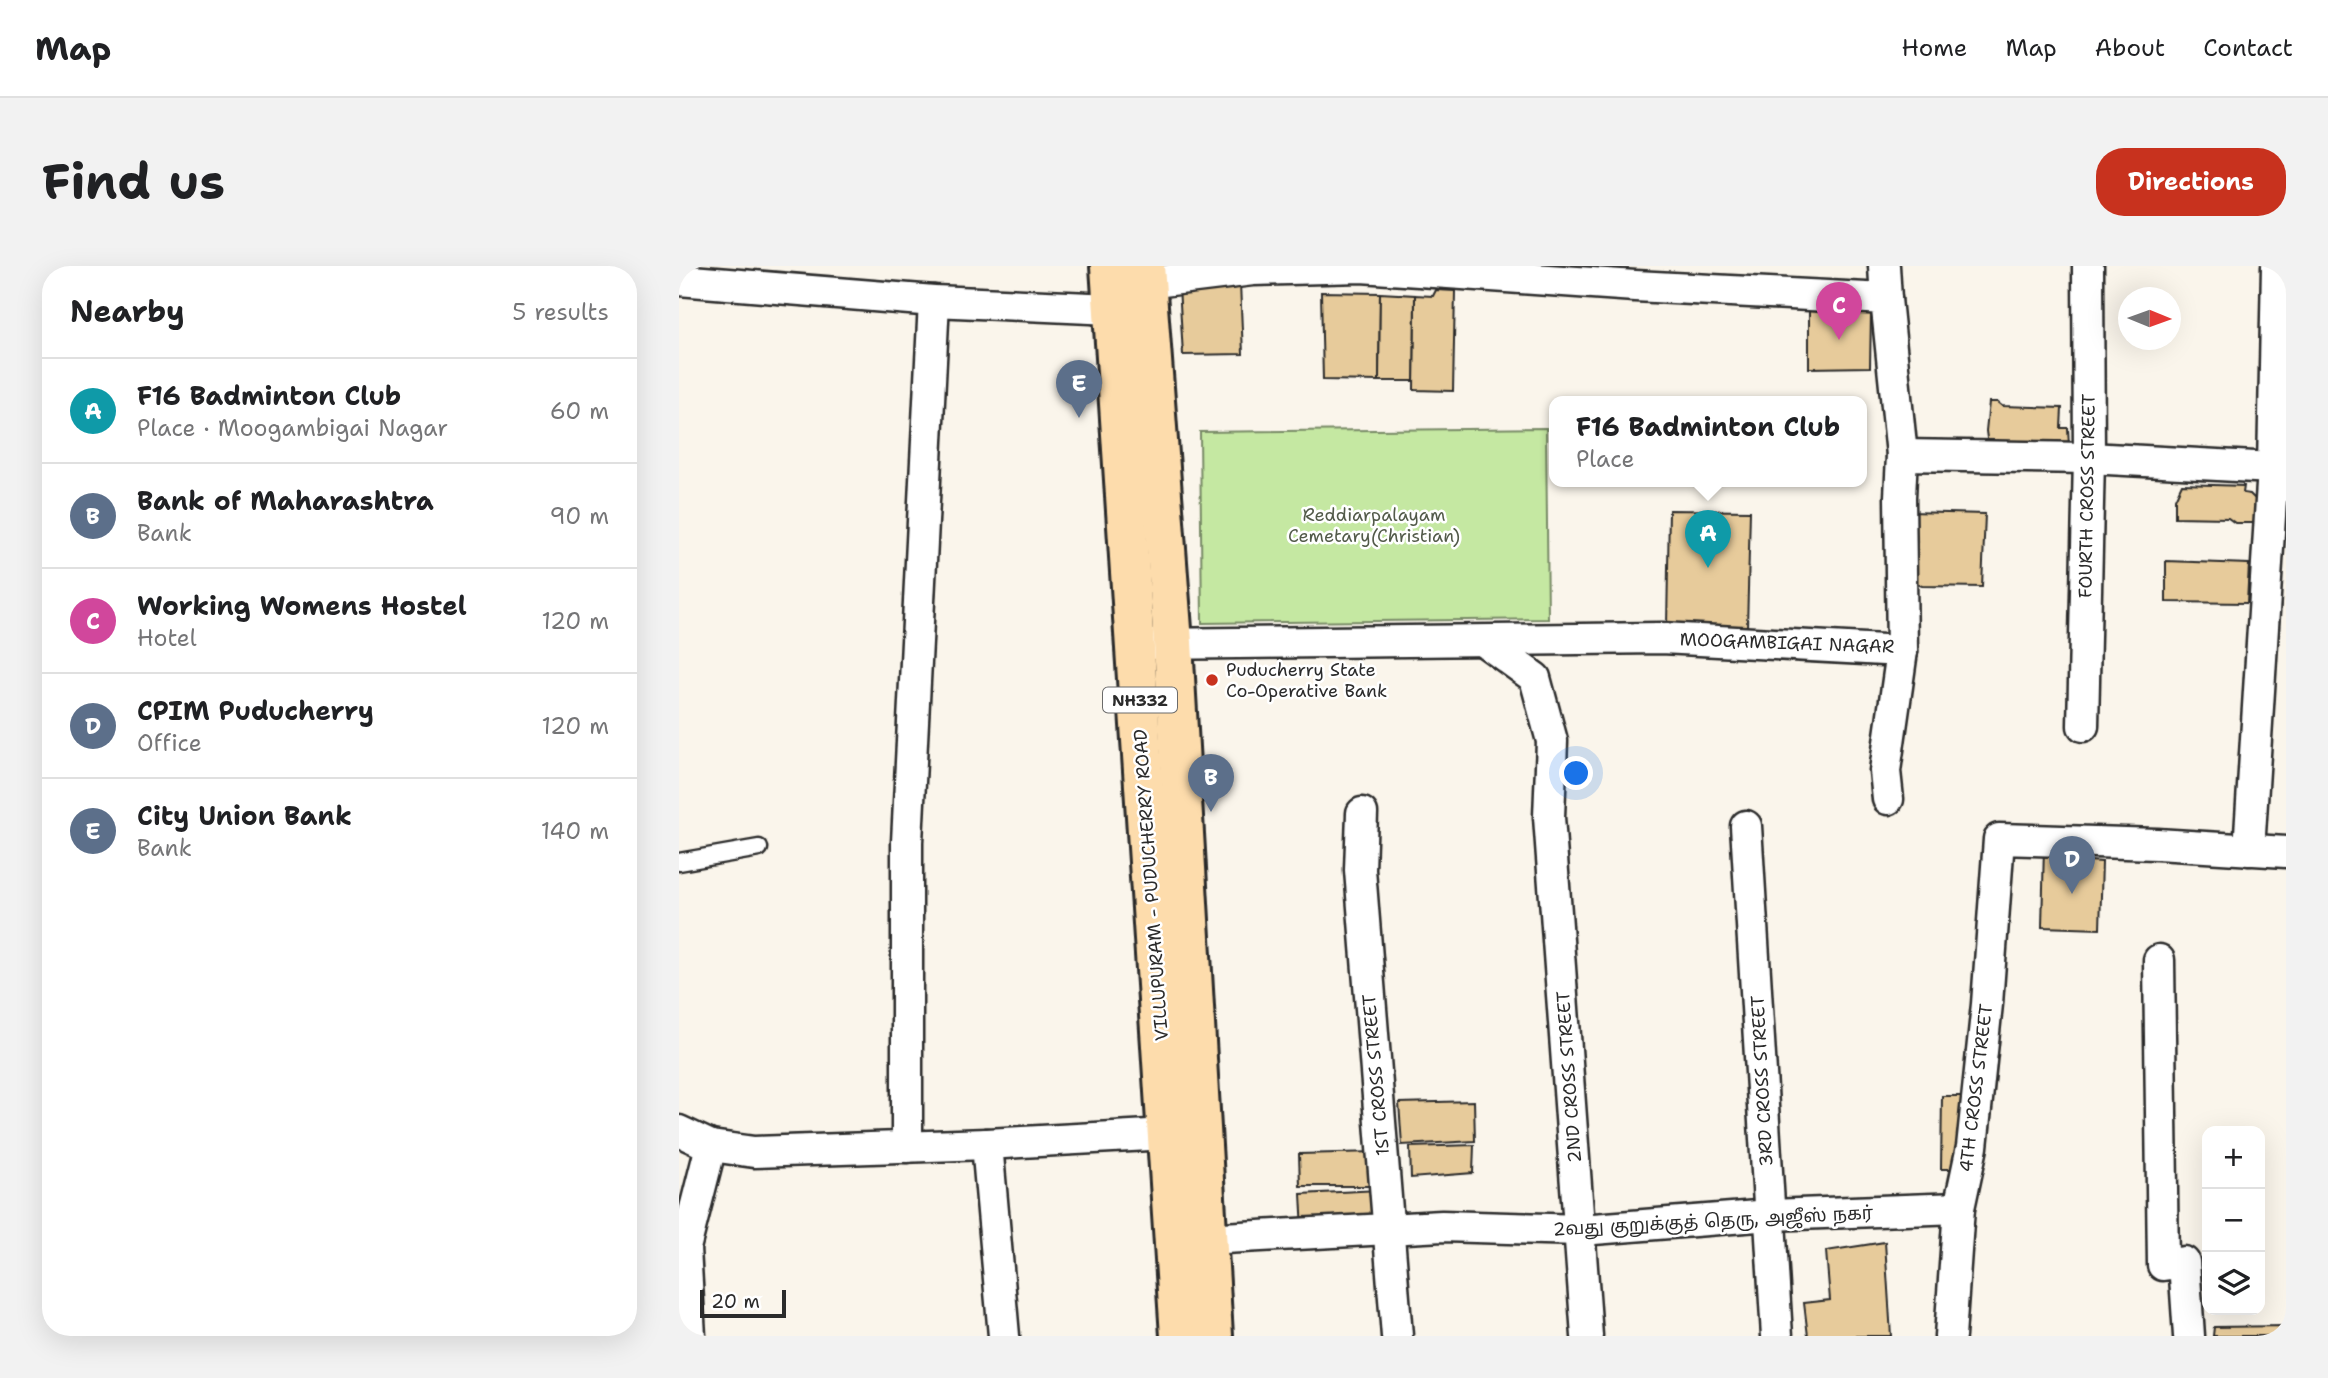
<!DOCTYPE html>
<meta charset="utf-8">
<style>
:root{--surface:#fff;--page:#f2f2f2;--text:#202124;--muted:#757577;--line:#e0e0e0;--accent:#c8321e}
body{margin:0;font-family:"Shantell Sans","Noto Sans Tamil",sans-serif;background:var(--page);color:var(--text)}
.controls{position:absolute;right:21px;bottom:21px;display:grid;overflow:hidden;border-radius:14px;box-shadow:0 7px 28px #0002}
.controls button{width:63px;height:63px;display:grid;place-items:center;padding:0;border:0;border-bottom:2px solid var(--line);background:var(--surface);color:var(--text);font:35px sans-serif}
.compass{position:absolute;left:1439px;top:21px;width:63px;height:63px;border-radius:50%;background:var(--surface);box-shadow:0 7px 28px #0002;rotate:91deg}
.scale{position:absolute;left:21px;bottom:18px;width:86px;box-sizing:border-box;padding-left:7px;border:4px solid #2b2b2b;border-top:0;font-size:19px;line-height:24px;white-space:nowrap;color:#2b2b2b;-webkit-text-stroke:5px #fff;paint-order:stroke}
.you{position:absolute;left:898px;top:508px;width:24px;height:24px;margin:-18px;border:5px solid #fff;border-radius:50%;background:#1a73e8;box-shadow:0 0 0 10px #1a73e833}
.badge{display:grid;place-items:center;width:46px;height:46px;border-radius:50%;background:var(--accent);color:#fff;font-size:23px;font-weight:700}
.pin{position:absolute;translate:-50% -58px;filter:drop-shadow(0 2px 4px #0008)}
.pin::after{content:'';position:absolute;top:37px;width:24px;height:21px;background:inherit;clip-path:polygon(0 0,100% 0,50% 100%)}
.popup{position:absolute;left:870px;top:130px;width:318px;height:91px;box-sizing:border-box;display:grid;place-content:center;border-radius:14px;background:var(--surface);filter:drop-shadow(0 2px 5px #0005);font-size:23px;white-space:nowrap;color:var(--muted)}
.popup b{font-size:26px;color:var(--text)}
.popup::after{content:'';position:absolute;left:50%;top:100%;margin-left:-14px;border:14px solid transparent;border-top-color:var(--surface)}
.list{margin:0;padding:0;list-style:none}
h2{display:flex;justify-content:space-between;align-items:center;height:91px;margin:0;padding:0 28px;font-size:30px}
h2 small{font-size:23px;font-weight:400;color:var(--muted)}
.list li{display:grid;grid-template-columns:46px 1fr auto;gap:21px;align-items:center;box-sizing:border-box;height:105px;padding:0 28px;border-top:2px solid var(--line)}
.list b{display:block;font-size:26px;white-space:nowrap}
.list p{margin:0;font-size:23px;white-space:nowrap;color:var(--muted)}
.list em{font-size:23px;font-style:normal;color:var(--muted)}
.icon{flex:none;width:38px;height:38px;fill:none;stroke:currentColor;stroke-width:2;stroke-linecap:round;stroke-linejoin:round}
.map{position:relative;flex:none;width:1607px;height:1070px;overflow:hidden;border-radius:28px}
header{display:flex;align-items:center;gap:42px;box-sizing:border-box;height:98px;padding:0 35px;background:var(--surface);border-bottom:2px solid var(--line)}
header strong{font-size:33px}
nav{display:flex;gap:38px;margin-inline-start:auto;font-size:24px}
.intro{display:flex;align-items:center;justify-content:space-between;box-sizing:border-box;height:168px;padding:0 42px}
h1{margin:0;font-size:49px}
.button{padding:18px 32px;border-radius:28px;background:var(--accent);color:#fff;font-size:24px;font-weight:700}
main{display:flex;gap:42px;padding:0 42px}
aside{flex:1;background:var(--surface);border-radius:28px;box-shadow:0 7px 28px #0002}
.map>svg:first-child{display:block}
.green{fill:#c5e8a2;stroke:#788a66;stroke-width:2}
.building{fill:#e7cb9b;stroke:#2b2b2b;stroke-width:2}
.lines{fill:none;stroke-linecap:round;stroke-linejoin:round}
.lane-casing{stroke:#2b2b2b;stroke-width:21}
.street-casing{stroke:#2b2b2b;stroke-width:35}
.highway-casing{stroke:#2b2b2b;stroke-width:44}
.lane{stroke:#fff;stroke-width:16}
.street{stroke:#fff;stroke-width:30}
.highway{stroke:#fddcac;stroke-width:38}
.poi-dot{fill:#c8321e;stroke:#fff;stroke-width:2.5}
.labels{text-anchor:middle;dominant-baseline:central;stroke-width:5;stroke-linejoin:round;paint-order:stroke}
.shield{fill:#fff;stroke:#6b6b6b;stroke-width:2}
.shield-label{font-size:16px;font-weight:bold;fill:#2b2b2b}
.street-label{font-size:18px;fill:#2b2b2b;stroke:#fff}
.park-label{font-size:18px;fill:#525a49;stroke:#fff}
.poi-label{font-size:18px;fill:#2b2b2b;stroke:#fff;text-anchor:start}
</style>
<header>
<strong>Map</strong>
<nav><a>Home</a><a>Map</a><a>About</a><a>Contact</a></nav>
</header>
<div class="intro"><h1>Find us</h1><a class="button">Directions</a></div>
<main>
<aside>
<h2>Nearby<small>5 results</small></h2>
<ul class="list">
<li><span class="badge" style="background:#0f9aa8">A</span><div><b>F16 Badminton Club</b><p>Place · Moogambigai Nagar</p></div><em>60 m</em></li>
<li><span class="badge" style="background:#5c6f8a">B</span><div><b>Bank of Maharashtra</b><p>Bank</p></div><em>90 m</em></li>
<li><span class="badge" style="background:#d1479c">C</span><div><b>Working Womens Hostel</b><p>Hotel</p></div><em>120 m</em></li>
<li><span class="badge" style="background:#5c6f8a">D</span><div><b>CPIM Puducherry</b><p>Office</p></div><em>120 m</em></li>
<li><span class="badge" style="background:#5c6f8a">E</span><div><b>City Union Bank</b><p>Bank</p></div><em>140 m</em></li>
</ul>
</aside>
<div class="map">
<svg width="1607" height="1070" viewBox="0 0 1607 1070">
<rect width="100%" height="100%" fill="#faf5eb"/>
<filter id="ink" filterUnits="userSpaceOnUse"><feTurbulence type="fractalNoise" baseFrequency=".0143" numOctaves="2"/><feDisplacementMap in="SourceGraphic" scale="14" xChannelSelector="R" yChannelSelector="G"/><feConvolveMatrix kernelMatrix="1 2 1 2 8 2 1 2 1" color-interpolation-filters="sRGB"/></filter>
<g filter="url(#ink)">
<!-- green -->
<polygon class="green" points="867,162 869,353 523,357 521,166"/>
<!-- building -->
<g class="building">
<polygon points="561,17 564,88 504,89 500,20"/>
<polygon points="757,24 776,25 774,125 735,124 736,29 754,30"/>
<polygon points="642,26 701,27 700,115 644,114"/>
<polygon points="701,27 736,29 735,115 700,115"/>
<polygon points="1130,43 1192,47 1191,101 1130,102"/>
<polygon points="1310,136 1318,136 1323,140 1383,142 1382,162 1389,162 1390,180 1309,180 1307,165"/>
<polygon points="1503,218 1565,220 1564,227 1571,228 1577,234 1576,257 1556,257 1549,252 1496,251 1496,233"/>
<polygon points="990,244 1071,245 1068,362 988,360"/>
<polygon points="1231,246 1306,248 1303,321 1243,320 1231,315"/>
<polygon points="1487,295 1570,298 1568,337 1487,336"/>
<polygon points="1365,582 1383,582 1383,592 1394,592 1398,585 1410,586 1410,595 1423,596 1421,663 1363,661"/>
<polygon points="1263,830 1292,830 1285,903 1262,903"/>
<polygon points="795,835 796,875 723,879 720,837"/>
<polygon points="795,879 794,907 732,912 731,881"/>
<polygon points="697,886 699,920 621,920 620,888"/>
<polygon points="700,924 702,960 624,964 622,928"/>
<polygon points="1206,976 1212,1070 1129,1070 1125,1037 1151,1034 1147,985"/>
<polygon points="1607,1060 1607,1070 1534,1070 1535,1061"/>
</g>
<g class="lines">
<defs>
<polyline id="lane" points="0,596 80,582"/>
<g id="street">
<polyline points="1205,0 1207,33"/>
<polyline points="0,14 255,35 455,44"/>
<polyline points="447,17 467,17 574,4 682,1 956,20 1207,33 1223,189 1221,231 1223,385 1206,505 1209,533"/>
<polyline points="1223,189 1410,192 1594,202 1607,210"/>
<polyline points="805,375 856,412 873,475 870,551 908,1070"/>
<polyline points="474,378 983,372 1223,385"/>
<polyline points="1404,460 1410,192 1409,0"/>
<polyline points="683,547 681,604 718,1070"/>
<polyline points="1067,560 1098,1070"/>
<polyline points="1570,584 1594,202 1598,0"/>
<polyline points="1480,694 1484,999 1505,996 1510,1070"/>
<polyline points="0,865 32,880 75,886 308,878 507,867"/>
<polyline points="308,878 325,1070"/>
<polyline points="228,881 228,576 255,35"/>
<polyline points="508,974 763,960 902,964 1091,949 1280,942"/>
<polyline points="11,1070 6,982 32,880"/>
<polyline points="1271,1070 1280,942 1293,881 1308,738 1320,573 1478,578 1607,586"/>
</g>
<g id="highway">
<polyline points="431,0 501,1070"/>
<polyline points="466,0 494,377 534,1070"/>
</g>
</defs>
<!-- lane casing -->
<use href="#lane" class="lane-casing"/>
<!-- street casing -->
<use href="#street" class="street-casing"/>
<!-- highway casing -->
<use href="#highway" class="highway-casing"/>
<!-- lane -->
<use href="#lane" class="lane"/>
<!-- street -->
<use href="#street" class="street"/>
<!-- highway -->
<use href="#highway" class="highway"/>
</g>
</g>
<!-- markers -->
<circle class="poi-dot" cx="533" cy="414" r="7"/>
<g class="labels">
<!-- shield labels -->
<rect class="shield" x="424" y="421.5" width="74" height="25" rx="5"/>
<g class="shield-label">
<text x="461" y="434">NH332</text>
</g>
<!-- street labels -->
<g class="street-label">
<text transform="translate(1408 230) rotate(-89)">FOURTH CROSS STREET</text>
<text transform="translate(1108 377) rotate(2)">MOOGAMBIGAI NAGAR</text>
<text transform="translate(472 619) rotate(-94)">VILLUPURAM - PUDUCHERRY ROAD</text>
<text transform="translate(697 809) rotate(-95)">1ST CROSS STREET</text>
<text transform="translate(890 811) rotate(-94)">2ND CROSS STREET</text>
<text transform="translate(1083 815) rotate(-93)">3RD CROSS STREET</text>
<text transform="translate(1297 822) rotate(-83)">4TH CROSS STREET</text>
<text transform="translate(1034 955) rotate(-3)">2வது குறுக்குத் தெரு, அஜீஸ் நகர்</text>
</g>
<!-- park labels -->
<g class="park-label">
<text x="695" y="249">Reddiarpalayam<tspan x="695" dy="21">Cemetary(Christian)</tspan></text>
</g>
<!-- poi labels -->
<g class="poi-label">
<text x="547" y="404">Puducherry State<tspan x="547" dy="21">Co-Operative Bank</tspan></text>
</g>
</g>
</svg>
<div class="controls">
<button>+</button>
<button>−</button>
<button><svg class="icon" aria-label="layers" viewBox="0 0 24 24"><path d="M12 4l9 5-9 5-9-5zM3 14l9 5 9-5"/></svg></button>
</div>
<svg class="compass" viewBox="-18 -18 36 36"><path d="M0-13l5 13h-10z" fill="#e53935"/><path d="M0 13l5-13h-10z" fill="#757577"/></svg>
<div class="scale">20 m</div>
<div class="you"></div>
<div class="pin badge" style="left:1029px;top:302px;background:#0f9aa8">A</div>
<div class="popup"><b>F16 Badminton Club</b>Place</div>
<div class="pin badge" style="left:532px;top:546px;background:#5c6f8a">B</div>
<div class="pin badge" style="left:1160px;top:74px;background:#d1479c">C</div>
<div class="pin badge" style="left:1393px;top:628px;background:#5c6f8a">D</div>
<div class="pin badge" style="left:400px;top:152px;background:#5c6f8a">E</div>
</div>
</main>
